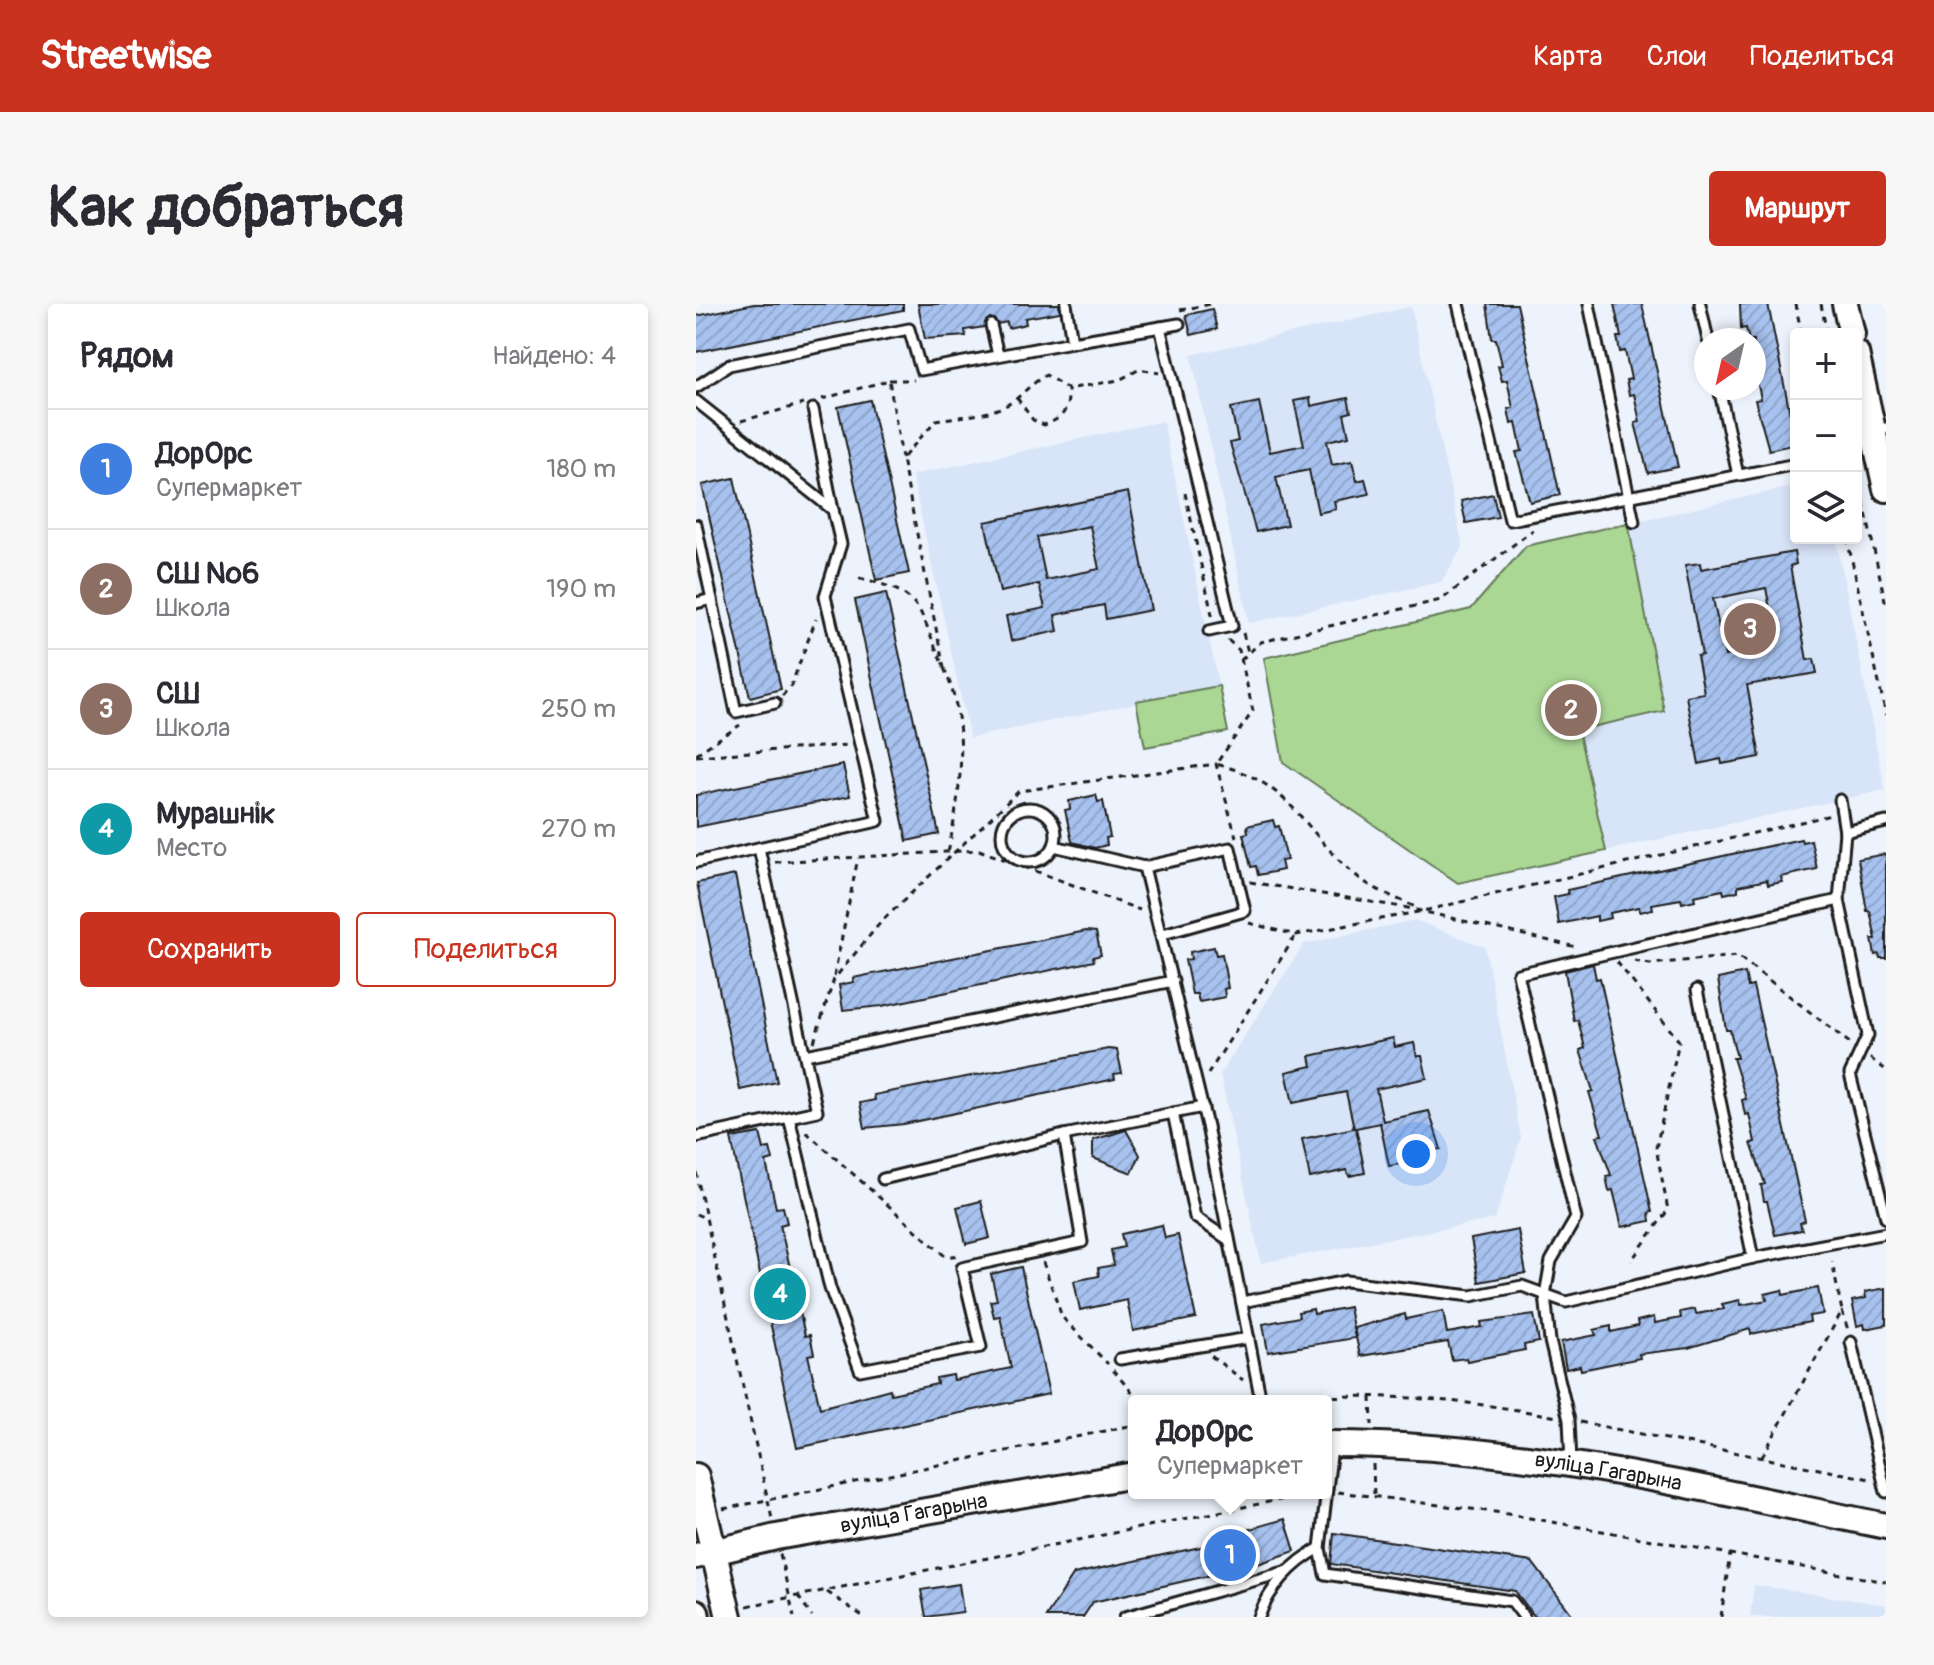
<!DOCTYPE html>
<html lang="ru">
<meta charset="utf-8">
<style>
:root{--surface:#fff;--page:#f7f7f7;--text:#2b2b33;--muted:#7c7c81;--line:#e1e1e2;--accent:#c8321e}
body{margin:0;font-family:Pangolin,sans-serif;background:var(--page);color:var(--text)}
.controls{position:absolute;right:24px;top:24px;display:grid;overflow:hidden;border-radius:8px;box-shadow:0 4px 12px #0003}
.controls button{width:72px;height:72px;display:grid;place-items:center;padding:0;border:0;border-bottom:2px solid var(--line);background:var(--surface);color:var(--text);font:40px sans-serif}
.compass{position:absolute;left:998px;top:24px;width:72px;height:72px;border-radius:50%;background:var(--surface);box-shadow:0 4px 12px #0003;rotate:214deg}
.you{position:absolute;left:720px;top:850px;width:28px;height:28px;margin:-20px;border:6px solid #fff;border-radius:50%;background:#1a73e8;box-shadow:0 0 0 12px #1a73e833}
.badge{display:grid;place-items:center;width:52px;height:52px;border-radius:50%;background:var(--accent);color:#fff;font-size:26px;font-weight:700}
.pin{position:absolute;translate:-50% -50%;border:4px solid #fff;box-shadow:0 2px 8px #0006}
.popup{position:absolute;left:432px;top:1091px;width:204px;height:104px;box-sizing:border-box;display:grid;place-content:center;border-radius:8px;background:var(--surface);filter:drop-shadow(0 2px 6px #0005);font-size:26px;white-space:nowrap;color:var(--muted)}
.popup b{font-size:30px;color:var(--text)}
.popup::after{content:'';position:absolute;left:50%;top:100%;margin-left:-16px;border:16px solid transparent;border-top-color:var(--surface)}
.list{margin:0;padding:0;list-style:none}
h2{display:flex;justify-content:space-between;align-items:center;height:104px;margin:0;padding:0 32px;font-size:34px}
h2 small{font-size:26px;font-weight:400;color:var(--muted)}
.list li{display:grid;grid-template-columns:52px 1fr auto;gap:24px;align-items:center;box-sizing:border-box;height:120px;padding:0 32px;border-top:2px solid var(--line)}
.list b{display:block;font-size:30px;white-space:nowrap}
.list p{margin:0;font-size:26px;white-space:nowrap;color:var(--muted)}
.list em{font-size:26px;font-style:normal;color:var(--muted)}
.actions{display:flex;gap:16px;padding:24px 32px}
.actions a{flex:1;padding:18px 0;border:2px solid var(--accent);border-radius:8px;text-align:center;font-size:28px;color:var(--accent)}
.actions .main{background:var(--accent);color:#fff}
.icon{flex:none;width:44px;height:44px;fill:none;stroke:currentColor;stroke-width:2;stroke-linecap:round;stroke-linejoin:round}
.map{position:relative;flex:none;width:1190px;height:1313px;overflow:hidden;border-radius:8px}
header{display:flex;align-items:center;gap:48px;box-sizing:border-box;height:112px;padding:0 40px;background:var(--accent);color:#fff}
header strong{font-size:38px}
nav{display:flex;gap:44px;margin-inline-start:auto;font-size:28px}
.intro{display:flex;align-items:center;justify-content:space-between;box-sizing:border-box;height:192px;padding:0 48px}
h1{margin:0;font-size:56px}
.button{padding:20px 36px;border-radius:8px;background:var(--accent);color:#fff;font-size:28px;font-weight:700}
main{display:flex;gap:48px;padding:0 48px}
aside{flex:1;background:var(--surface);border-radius:8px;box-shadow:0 4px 12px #0003}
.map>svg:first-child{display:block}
.built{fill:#d8e4f8}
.green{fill:#abd795;stroke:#647a58;stroke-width:2}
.building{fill:url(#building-hatch);stroke:#1c1c1c;stroke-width:2;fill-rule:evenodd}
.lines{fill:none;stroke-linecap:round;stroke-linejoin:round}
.service-casing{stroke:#1c1c1c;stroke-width:15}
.secondary-casing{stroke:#1c1c1c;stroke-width:30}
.path{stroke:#1c1c1c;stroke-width:3;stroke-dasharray:6 6;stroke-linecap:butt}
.service{stroke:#fff;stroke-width:9}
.secondary{stroke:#fff;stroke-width:24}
.labels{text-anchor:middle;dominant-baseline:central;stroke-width:6;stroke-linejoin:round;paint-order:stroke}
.street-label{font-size:22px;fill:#1c1c1c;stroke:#fff}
</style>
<header>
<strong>Streetwise</strong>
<nav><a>Карта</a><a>Слои</a><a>Поделиться</a></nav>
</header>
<div class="intro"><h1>Как добраться</h1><a class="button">Маршрут</a></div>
<main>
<aside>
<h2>Рядом<small>Найдено: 4</small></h2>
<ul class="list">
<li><span class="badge" style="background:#3f7fe0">1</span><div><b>ДорОрс</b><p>Супермаркет</p></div><em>180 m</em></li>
<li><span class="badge" style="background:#8d6e63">2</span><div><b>СШ №6</b><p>Школа</p></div><em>190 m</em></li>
<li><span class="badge" style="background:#8d6e63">3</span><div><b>СШ</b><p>Школа</p></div><em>250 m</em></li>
<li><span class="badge" style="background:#0f9aa8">4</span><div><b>Мурашнік</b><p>Место</p></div><em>270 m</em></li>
</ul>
<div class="actions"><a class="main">Сохранить</a><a>Поделиться</a></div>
</aside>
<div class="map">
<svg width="1190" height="1313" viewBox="0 0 1190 1313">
<defs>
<pattern id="building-hatch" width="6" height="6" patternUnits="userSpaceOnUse" patternTransform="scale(2)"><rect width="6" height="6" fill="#a7c2ef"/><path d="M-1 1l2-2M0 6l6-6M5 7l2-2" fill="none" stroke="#8fa6cc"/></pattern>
</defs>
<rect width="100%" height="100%" fill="#edf3fc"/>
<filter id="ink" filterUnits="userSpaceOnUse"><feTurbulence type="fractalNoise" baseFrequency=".0125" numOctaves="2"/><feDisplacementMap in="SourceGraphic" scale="16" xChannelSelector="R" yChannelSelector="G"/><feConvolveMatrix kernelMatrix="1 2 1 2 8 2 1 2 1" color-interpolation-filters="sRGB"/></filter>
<g filter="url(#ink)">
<!-- built -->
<g class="built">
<polygon points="715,3 767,243 745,278 553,319 495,51"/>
<polygon points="467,117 523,382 274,434 216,171"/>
<polygon points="1100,182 1100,234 1140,234 1189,486 762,579 587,458 568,354 775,305 830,242"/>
<polygon points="719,616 789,643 825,834 799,915 565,959 524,770 608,640"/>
<polygon points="1058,1281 1190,1301 1190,1313 1054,1313"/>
</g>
<!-- green -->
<g class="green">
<polygon points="932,219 968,407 882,426 910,547 762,579 587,458 568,354 775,305 830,242"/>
<polygon points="523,382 532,428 449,443 440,397"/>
</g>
<!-- building -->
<g class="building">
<polygon points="58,0 207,0 207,6 0,48 0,12"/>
<polygon points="222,0 363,0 364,8 329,14 330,20 312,24 311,18 302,20 294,14 288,23 269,26 270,32 229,35"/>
<polygon points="791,0 821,0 864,191 834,198 820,148 826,147 820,119 815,120 812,105 817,104 811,76 806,77 802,62 806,61 800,35 796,35"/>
<polygon points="918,0 946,0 982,163 952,169 939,119 944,118 938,90 933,91 930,76 935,75 929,47 924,48 921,33 925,33"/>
<polygon points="1044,0 1072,0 1100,140 1073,146 1059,96 1065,95 1058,63 1058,36 1053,36 1050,24 1045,25"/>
<polygon points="516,5 521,25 495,31 490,11"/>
<polygon points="614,94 615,102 652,94 655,108 648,110 653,132 631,137 636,161 656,157 661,177 669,175 673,190 638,197 640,205 622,209 613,166 580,173 591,221 560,228 534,139 542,137 535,104 563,98 574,148 608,141 598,97"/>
<polygon points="174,96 213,269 180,276 142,103"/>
<polygon points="38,174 85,385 54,393 6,181"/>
<path d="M432,188L455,306L410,315L408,301L359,311L362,327L315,337L310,312L349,304L343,280L304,288L289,218ZM394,222L403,265L350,276L341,233Z"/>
<polygon points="797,190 802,213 770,219 765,197"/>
<path d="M1098,248L1100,260L1094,262L1111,356L1118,355L1121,369L1051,381L1064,453L1026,460L1025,455L1003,460L990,392L1008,389L1001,352L1006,351L989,261L1004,259L1005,265ZM1070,284L1081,341L1029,352L1017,295Z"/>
<polygon points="190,289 243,530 211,537 159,296"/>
<polygon points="147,461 154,492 0,523 0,491"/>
<polygon points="400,491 402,498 407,497 414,533 410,534 411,541 399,544 376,538 369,506 374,505 373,497"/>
<polygon points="577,516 579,523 583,522 591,556 585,557 587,566 562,571 560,562 555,563 547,530 552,529 551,522"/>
<polygon points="1105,535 1106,538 1115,536 1121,565 1085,573 1086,578 1072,581 1071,576 1042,582 1042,587 1028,590 1027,586 998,592 999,596 986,599 985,595 956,600 957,605 944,608 943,603 914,609 915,614 901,617 901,612 863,620 858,593 872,590 871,586"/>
<polygon points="1190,550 1190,654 1184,654 1183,650 1179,651 1176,635 1180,635 1174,607 1171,607 1162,555"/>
<polygon points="39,571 81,778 44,786 1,579"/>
<polygon points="390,627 400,628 405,651 397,653 398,657 186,702 147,706 143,681 158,678 157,674"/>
<polygon points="518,643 520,651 526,650 532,684 528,685 529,693 503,698 501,690 496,690 489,656 495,655 494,648"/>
<polygon points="897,660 900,675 904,674 956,908 953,909 954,917 926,923 917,886 913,887 910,872 915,871 901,832 906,831 893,788 897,787 884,746 889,744 882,716 878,717 869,667"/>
<polygon points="1049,669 1052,683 1057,682 1067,726 1109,917 1104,919 1106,926 1079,931 1071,897 1068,897 1065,881 1069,880 1055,839 1059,838 1053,810 1049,811 1046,796 1050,795 1037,754 1041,754 1034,726 1030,726 1022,675"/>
<polygon points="697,734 699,743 718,739 721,752 726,752 731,774 680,785 687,817 733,807 745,845 709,852 710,859 693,862 684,819 660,824 669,869 653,872 651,866 614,874 606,835 658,824 650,788 597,799 590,768 616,762 614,752"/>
<polygon points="412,745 421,746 426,769 418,770 419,775 208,820 169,824 164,799 179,796 178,791"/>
<polygon points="430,826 444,851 436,869 397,854 397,836"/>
<polygon points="64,829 68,845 74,844 77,856 70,858 80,904 87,903 91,919 84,921 95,968 101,967 104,984 99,985 109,1032 114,1031 118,1050 112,1051 124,1104 194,1085 195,1090 241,1080 240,1074 257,1071 258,1076 315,1064 304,1012 298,1013 294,997 301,996 295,970 325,963 353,1090 101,1144 35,834"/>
<polygon points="285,897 294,934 270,940 261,903"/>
<polygon points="466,921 469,934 482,931 500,1014 437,1027 431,996 384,1006 378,977 403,972 402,964 418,961 415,946 428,943 425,930"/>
<polygon points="822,926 830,969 783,978 775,935"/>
<polygon points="1122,984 1127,1010 1113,1012 1114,1018 1055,1030 1054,1025 992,1044 943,1050 944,1054 885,1066 884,1062 870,1065 865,1038 900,1031 898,1026 915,1022 915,1028 942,1022 941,1017 958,1013 959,1019 985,1014 984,1008 999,1005 1000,1010 1028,1005 1026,1000 1044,996 1045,1001 1071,996 1069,990 1086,986 1087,991"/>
<polygon points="1190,984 1190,1021 1169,1025 1168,1020 1161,1022 1156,997 1170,994 1169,988"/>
<polygon points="653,1003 659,1034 572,1048 567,1020 603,1013 602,1008 617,1005 618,1010"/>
<polygon points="747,1007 751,1029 786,1023 785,1018 838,1011 843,1038 828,1041 829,1046 771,1057 770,1054 756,1056 752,1038 664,1052 658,1024 709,1010 710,1015"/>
<polygon points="589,1215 599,1247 559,1261 397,1298 387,1313 350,1313 378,1270 556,1232 554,1225"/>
<polygon points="638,1229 836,1258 878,1313 839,1313 819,1287 635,1260"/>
<polygon points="263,1280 267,1308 230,1313 225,1286"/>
</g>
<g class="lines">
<defs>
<g id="service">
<polyline points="762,0 814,216 1100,160"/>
<polyline points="893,0 938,218"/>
<polyline points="1004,0 1012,36"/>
<polyline points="295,21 302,51"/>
<polyline points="464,23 536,322 513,327"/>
<polyline points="376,38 483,20"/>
<polyline points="0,83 33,61 213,25 225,66 376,38 370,0"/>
<polyline points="1023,84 1042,171"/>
<polyline points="0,97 137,206 145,240 129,292 182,517 0,558"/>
<polyline points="117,105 137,206"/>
<polyline points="1160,145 1177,127 1190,124"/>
<polyline points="0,221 40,408 79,399"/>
<polyline points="0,299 16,295"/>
<polyline points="1144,496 1149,528"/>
<circle cx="333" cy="531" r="27"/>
<polyline points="358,542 448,563 534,544 549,607 467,630"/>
<polyline points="448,563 511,822 565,1097"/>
<polyline points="1143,596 1172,731 1154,770 1190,914"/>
<polyline points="1001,686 1057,954"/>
<polyline points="109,751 477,677"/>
<polyline points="477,809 499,913 533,936"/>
<polyline points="93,813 134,984 164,1066 285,1043 266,964 386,938 368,831"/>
<polyline points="0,833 121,807 63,544"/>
<polyline points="187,875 368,831 507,803"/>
<polyline points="546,998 650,977 775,992 826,982 870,998 1057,954 1190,929"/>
<polyline points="1155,1038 1190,1188"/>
<polyline points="424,1055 553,1034"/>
<polyline points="875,1158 873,1116 854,1037 849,991 855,957 880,914 822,670 1143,596 1149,528 1190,518"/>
<polyline points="624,1244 629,1270 816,1297 828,1313"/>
<polyline points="429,1313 592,1267"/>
<path d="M563,1313C573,1284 596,1259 624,1244L636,1143"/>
</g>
<g id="secondary">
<polyline points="1149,0 1156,30"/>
<polyline points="1160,49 1190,185"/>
<path id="s1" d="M630,1140C822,1139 1003,1184 1190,1222"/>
<polyline points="0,1172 33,1313"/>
<path id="s2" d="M0,1252L80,1233L438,1171"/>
<polyline points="0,1308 1,1313"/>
</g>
</defs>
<!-- service casing -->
<use href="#service" class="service-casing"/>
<!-- secondary casing -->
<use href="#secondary" class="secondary-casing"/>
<!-- path -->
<g class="path">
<polyline points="1099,0 1106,30"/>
<polyline points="1125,0 1131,30"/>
<polyline points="484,6 515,0"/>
<polyline points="193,76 218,76"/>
<path d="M321,94L337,116L348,121C368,114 373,106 372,85"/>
<polyline points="126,95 193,76 206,154"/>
<polyline points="45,117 107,100"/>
<polyline points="1160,163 1190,301"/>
<polyline points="489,189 517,315"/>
<polyline points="1151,234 1190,411"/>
<path d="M163,274C227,289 221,301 245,357"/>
<polyline points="547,329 552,348"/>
<path d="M532,336L543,346L557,407L520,460C599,479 607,529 662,573C679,587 704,595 723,605"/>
<polyline points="545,356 565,338 745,296 837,226"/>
<path d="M248,364L206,155L240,116C265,112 299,112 320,95C330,86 338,78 350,71L372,85L423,76L444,65L463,69"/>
<path d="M248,364C274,423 265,487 252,548"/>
<polyline points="86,392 95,382 120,315"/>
<polyline points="0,450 44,421"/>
<polyline points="0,452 152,441"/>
<polyline points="79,558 283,546 444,606"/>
<polyline points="554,578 712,604 880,643"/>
<polyline points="553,619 600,631 727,607 1135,511"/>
<polyline points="938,657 954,660 1042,652 1155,740"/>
<polyline points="921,658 983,737 960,844 972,906 935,957"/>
<polyline points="138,672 162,554"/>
<polyline points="118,738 138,675 185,618 323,487 520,460 540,533"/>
<polyline points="1174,754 1190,766"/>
<polyline points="512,770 600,631"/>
<polyline points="110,828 250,953 263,951"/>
<polyline points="0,868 76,1215"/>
<polyline points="0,910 11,915"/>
<polyline points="347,958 366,1013 412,1060"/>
<polyline points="1146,1007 1152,1026"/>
<polyline points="515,1052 547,1076"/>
<polyline points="417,1066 443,1097"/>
<polyline points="675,1093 676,1121"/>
<path d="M578,1096C671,1087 769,1095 861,1113"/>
<polyline points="884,1118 1174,1175"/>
<polyline points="1066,1153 1146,1007 1136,958"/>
<polyline points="677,1160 678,1192"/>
<polyline points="642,1188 806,1209 1190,1278"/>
<polyline points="27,1205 438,1121"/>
<polyline points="84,1250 98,1313"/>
<polyline points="131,1288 168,1313"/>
<polyline points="102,1292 116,1313"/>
<polyline points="51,1302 618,1189"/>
<polyline points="1025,1313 1034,1250"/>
</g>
<!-- service -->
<use href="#service" class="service"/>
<!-- secondary -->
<use href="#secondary" class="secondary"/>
</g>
</g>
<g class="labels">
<!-- street labels -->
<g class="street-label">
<text stroke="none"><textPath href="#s1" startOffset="284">вуліца Гагарына</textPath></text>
<text stroke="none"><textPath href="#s2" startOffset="222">вуліца Гагарына</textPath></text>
</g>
</g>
</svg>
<div class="controls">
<button>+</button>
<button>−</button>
<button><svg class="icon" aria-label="layers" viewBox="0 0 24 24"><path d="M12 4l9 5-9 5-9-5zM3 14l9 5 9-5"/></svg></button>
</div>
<svg class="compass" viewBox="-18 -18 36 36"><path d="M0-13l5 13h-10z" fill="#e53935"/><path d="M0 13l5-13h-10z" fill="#7c7c81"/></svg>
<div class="you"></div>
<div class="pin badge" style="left:534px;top:1251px;background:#3f7fe0">1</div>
<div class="popup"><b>ДорОрс</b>Супермаркет</div>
<div class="pin badge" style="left:875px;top:406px;background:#8d6e63">2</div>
<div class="pin badge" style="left:1054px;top:325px;background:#8d6e63">3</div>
<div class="pin badge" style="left:84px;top:990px;background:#0f9aa8">4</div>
</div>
</main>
